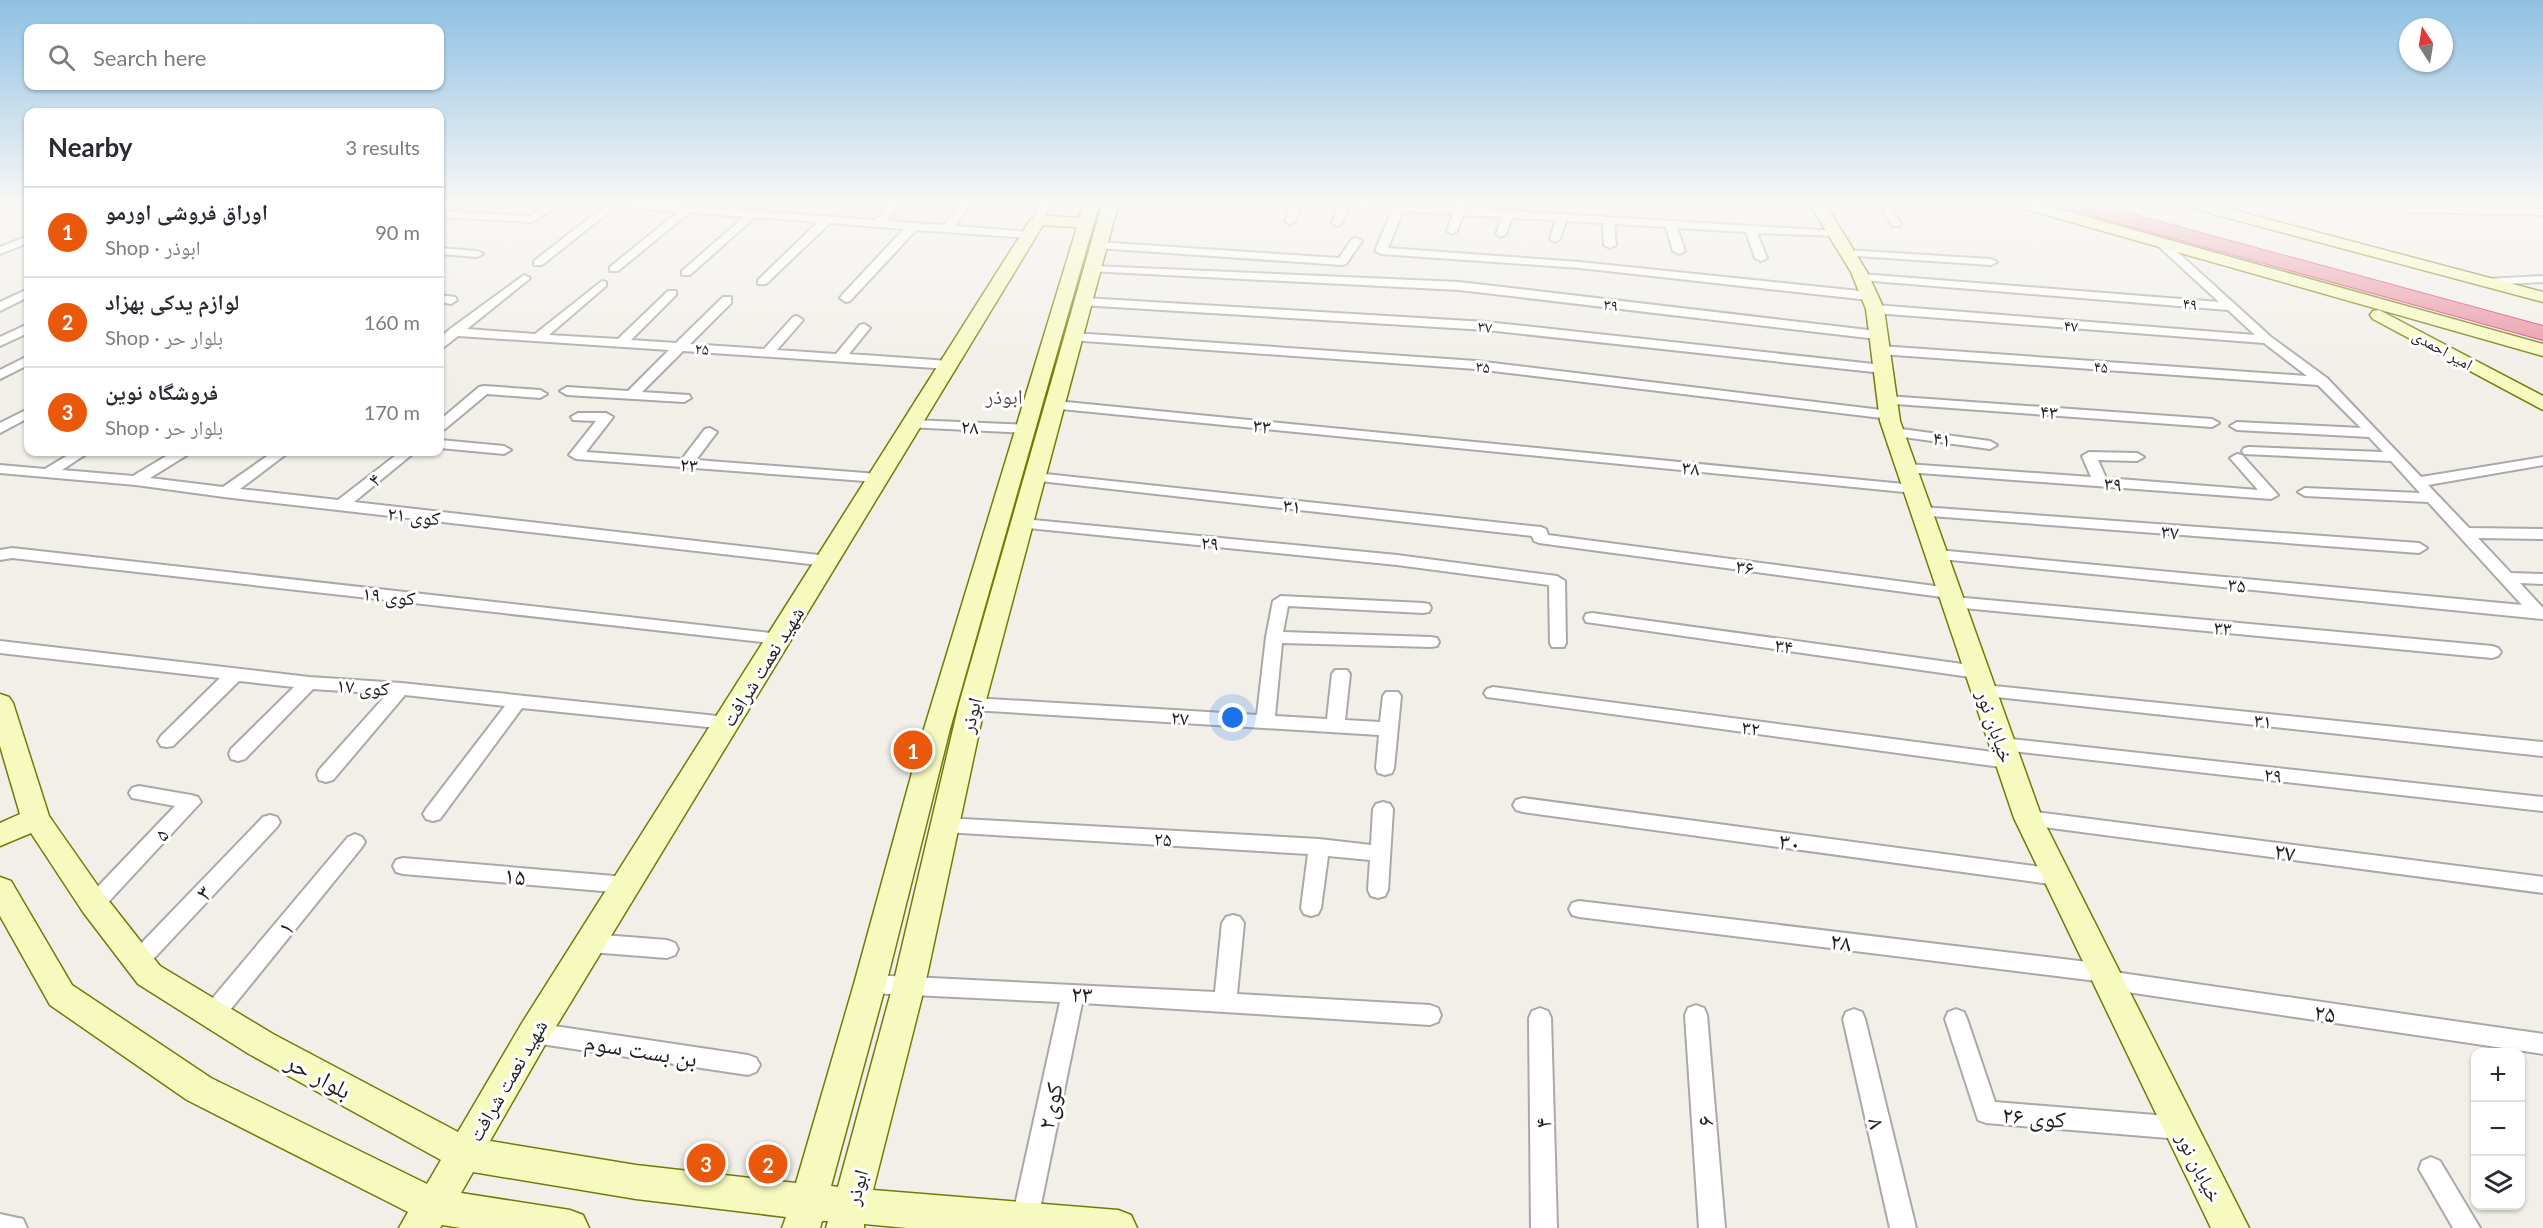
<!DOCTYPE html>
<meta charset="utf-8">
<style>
:root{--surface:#fff;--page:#f7f7f7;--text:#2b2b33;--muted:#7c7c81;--line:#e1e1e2;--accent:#ea580c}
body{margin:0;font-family:Lato,"Noto Naskh Arabic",sans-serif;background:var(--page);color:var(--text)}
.controls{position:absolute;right:18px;bottom:18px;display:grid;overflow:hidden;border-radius:12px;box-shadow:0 2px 4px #0004}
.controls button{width:54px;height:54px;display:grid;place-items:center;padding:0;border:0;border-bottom:2px solid var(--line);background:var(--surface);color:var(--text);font:30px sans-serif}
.compass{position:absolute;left:2399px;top:18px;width:54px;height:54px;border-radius:50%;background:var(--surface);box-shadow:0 2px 4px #0004;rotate:348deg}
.you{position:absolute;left:1233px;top:718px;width:21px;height:21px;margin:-15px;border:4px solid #fff;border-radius:50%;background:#1a73e8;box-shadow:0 0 0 9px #1a73e833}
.badge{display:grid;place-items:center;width:39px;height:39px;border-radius:50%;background:var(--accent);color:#fff;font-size:20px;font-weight:700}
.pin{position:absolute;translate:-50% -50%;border:3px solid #fff;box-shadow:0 2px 6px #0006}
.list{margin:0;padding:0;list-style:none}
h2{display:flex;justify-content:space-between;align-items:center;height:78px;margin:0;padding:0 24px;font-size:26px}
h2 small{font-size:20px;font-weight:400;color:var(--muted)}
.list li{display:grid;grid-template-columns:39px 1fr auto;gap:18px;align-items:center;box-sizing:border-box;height:90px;padding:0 24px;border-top:2px solid var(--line)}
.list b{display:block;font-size:22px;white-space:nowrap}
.list p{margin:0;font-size:20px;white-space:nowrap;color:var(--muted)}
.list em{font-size:20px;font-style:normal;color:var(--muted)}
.icon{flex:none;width:33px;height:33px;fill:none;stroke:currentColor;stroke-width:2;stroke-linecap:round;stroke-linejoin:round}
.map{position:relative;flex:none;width:2543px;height:1228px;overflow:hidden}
.search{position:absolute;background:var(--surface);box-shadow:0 2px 4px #0004;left:24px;top:24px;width:420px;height:66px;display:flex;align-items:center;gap:15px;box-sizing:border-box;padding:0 21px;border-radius:12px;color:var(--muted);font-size:22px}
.panel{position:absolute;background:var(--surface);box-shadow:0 2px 4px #0004;left:24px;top:108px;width:420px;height:348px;border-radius:12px}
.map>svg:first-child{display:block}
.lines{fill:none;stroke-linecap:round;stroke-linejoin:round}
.street-casing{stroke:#a9a9a9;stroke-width:4}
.secondary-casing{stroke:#707d05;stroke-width:3}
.highway-casing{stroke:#dc2a67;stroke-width:2}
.street{fill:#fff;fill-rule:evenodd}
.secondary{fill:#f7fabf;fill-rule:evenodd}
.highway{fill:#e892a2;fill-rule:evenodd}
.labels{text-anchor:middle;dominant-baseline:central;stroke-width:6;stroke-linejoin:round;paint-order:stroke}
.far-street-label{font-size:16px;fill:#222;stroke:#fff}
.street-label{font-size:20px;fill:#222;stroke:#fff}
.neighbourhood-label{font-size:21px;fill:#555;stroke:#fff}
.near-street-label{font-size:24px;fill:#222;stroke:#fff}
</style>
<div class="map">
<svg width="2543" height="1228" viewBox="0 0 2543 1228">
<rect width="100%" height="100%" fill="#f2efe9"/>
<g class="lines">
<defs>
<g id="street">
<polygon points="0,205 8,205 0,209"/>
<polygon points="547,205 559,205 532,222 440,217 440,211 530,216"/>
<polygon points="606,205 618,205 542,265 534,265 534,261"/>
<polygon points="629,205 677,205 875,220 889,205 900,205 886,221 944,225 960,205 970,205 955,226 1029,232 1034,235 1029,238 916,230 850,301 846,302 840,298 842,295 904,229 830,223 766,284 758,284 758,280 818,222 755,217 690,275 682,275 682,271 744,217 690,212 618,271 610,271 610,267 678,212 634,208"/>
<polygon points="1039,205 1049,205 1043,220 1038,223 1033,220"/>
<polygon points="1292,205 1302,205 1295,221 1290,224 1285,221"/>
<polygon points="1339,205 1349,205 1342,223 1337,226 1332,223"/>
<polygon points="1352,205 1455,208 1456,205 1466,205 1465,208 1834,231 1839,234 1838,236 1757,233 1767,258 1761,261 1755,258 1746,232 1677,228 1685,251 1679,254 1673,251 1666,227 1614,224 1616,245 1610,248 1604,245 1603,223 1566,221 1560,239 1555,242 1550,239 1556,220 1512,218 1506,234 1501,237 1496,234 1502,217 1463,215 1457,231 1452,234 1447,231 1453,214 1403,211 1388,248 1580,262 1869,292 1875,296 1869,300 1580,268 1381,254 1375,251 1392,210 1357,208"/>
<polygon points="1880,205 1890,205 1901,224 1900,226 1892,226"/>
<polygon points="2413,207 2543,209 2543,215 2409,212 2409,208"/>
<polygon points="28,236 28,243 0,254 0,247"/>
<polygon points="1356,238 1362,241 1346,264 1342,265 1098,248 1092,245 1098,242 1339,258 1352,239"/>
<polygon points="2159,238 2163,239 2271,337 2327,378 2421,477 2543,457 2543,465 2428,485 2469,528 2543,529 2543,539 2478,538 2511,573 2543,574 2543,584 2520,583 2543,608 2543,619 1931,558 1929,555 1931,552 1937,550 2522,605 2428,502 2305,496 2298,492 2305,488 2420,493 2391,461 2244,454 2242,451 2244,448 2249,447 2383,452 2369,437 2237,430 2230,426 2237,422 2361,428 2318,385 1880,354 1874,350 1880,346 2307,376 2264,343 1875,313 1869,309 1875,305 2255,335 2228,310 1861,280 1855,277 1861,274 2219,302 2155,243 2153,241"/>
<polygon points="440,248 477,251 483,254 477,257 440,254"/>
<polygon points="1846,250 1991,259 1997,262 1991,265 1842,255 1840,253"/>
<polygon points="1093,266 1459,282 1877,331 1883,335 1877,339 1459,290 1089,271 1089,267"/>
<polygon points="524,275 530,278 528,280 467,329 535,334 602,281 606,282 606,286 549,335 618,339 668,291 676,291 676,295 631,340 676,343 723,297 731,297 731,303 690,344 764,349 793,317 797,316 803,320 777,350 836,354 860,325 864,324 870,328 849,354 949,361 955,365 949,369 683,351 642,392 689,395 691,398 684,402 567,395 560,391 567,387 628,391 669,350 458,336 444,347 440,348 440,338 450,329"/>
<polygon points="2543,276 2543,282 2487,285 2481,282 2487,279"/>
<polygon points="28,289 28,297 0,311 0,302"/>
<polygon points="440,295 455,297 457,300 451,304 440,302"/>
<polygon points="1085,298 1486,322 1883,365 1889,369 1883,373 1486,330 1081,305 1081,299"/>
<polygon points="28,324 28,333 0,346 0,337"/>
<polygon points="1074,333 1476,361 1890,411 1897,415 1890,419 1476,369 1070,340 1068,337 1070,334"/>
<polygon points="28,356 28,365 0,379 0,370"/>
<polygon points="484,386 540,390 547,394 540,398 487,394 445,429 440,430 440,420 479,387"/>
<polygon points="1887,396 2212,419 2219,423 2212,427 1882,403 1880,400 1882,397"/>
<polygon points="1056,401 1914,485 1921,489 1914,493 1051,408 1049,405 1051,402"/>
<polygon points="28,409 28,418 0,433 0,423"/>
<polygon points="578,413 606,413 613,417 586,452 682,459 705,429 710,428 717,432 696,460 878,474 885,478 878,482 576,459 569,455 596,421 573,420 571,417"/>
<polygon points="912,420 1027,425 1034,429 1027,433 907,427 905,424"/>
<polygon points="1894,428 1990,441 1997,445 1990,449 1889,435 1887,432"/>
<polygon points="440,440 504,446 511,450 504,454 440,448"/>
<polygon points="73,452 89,452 62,470 133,476 173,452 189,452 187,455 150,478 223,487 273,452 289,452 240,489 338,500 400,452 415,452 354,502 827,556 835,561 827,566 224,497 136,485 0,473 0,465 45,469"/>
<polygon points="2089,452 2137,453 2144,457 2137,461 2098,460 2106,478 2258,490 2230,458 2237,454 2242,455 2278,495 2271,499 1906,472 1899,468 1906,464 2091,477 2082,456"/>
<polygon points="1036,473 1541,527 1546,529 1548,535 1950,588 1958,593 1954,597 2492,646 2498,648 2501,652 2498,656 2492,658 1953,607 1945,602 1949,598 1539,543 1534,541 1532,536 1031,480 1029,477"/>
<polygon points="1922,507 2419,543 2427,548 2419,553 1917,515 1914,512"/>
<polygon points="1023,519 1397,555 1557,576 1565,581 1566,643 1564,647 1552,647 1550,643 1549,585 1397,565 1018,527 1015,524 1018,521"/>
<polygon points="12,548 779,634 785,635 787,639 785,643 779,644 12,558 0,560 0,550"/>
<polygon points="1281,596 1423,603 1429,604 1431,608 1429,612 1423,613 1288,606 1283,632 1431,637 1437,638 1439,642 1437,646 1431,647 1282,643 1275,716 1327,719 1332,674 1335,670 1347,670 1350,674 1345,720 1380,722 1383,696 1386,692 1398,692 1401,696 1394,768 1392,773 1385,775 1378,773 1376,768 1379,735 972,710 966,708 963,704 966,700 972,698 1257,715 1266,637 1273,601"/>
<polygon points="1592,613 1977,666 1983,668 1986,672 1983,676 1977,678 1586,622 1584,618 1586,614"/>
<polygon points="0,641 309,677 401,683 727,717 733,719 736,723 733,727 727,729 522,708 440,819 433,821 426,819 423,814 426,809 505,706 405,695 333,780 326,782 319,780 317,775 319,770 387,694 313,689 245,759 238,761 231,759 229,754 231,749 294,687 239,681 173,746 167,747 161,746 158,741 161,736 220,678 0,653"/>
<polygon points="1984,685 2543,742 2543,756 1978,695 1975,691 1978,687"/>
<polygon points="1493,687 2008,754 2015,756 2017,761 2015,766 2008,768 1487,697 1484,693 1487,689"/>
<polygon points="2002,738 2543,797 2543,811 1995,749 1993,744 1995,739"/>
<polygon points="139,786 191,795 198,797 201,802 101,910 94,912 87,910 84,904 87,898 175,806 132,798 129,793 132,788"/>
<polygon points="1523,798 2057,869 2064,871 2067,877 2064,883 2057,885 1523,812 1516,810 1513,805 1516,800"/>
<polygon points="1383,802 1390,804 1393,809 1388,890 1385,896 1378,898 1371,896 1368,890 1370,860 1328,856 1321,908 1318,914 1311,916 1304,914 1301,908 1308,854 945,832 938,830 935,825 938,820 945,818 1319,839 1371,845 1373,809 1376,804"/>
<polygon points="2028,811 2543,877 2543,893 2028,825 2021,823 2018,818 2021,813"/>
<polygon points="270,815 277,817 280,822 277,827 145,968 137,971 129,968 126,962 129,956 263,817"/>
<polygon points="355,834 362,837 365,842 362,847 222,1020 214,1023 206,1020 203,1013 206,1006 348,837"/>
<polygon points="403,858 626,877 633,879 636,885 633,891 626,893 403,874 396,872 393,866 396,860"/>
<polygon points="1579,901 2104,964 2112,967 2114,972 2543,1034 2543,1054 2107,989 2099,986 2097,981 1579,917 1572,915 1569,909 1572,903"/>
<polygon points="1233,915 1240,917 1244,923 1237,994 1430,1005 1438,1008 1441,1015 1438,1022 1430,1025 1082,1003 1038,1219 1034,1228 1016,1228 1012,1219 1060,1002 870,993 862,990 859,984 862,978 870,975 1215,992 1222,923 1226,917"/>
<polygon points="590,934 667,940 675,943 678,949 675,955 667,958 590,952 582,949 579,943 582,937"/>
<polygon points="1696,1005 1704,1008 1707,1015 1725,1228 1699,1228 1685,1015 1688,1008"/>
<polygon points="1540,1008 1548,1011 1551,1018 1557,1228 1531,1228 1529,1018 1532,1011"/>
<polygon points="1854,1009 1862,1012 1865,1019 1916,1228 1890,1228 1843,1019 1846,1012"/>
<polygon points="1956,1009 1964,1012 1967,1019 1995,1102 2180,1117 2189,1120 2192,1128 2189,1136 2180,1139 1986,1123 1978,1120 1945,1019 1948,1012"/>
<polygon points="534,1023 748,1055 756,1058 760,1065 756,1072 748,1075 534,1043 526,1040 523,1033 526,1026"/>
<polygon points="2431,1157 2440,1161 2480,1228 2453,1228 2419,1169 2422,1161"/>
<polygon points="0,1214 23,1219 27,1228 0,1228"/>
</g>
<g id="secondary">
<path d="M1083,205H1099L950,729L886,984L831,1186L838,1187L893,985L959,704L1102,205H1118L985,704L925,985L873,1190L1118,1210L1131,1215L1137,1228H907L864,1224V1228H826L828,1221H822L820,1228H782L786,1217L636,1199L473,1172L461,1193L570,1210L583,1215L589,1228H461L442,1225L440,1228H399L408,1212L187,1100L50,1005L0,916V877L11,881L72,985L211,1078L427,1184L441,1160L249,1054L138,984L83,912L31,833L0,846V823L20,814L0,746V694L9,697L13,703L49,816L105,896L160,966L273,1034L458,1132L522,1023L1030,220L1038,215L1079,218ZM1043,225L1077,227L924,729L854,984L796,1183L636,1165L490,1141L546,1043Z"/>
<polygon points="1810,205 1826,205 1867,272 1884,309 1900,421 2042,818 2249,1228 2211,1228 2014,818 1880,421 1866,309 1851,272"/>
<polygon points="2019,205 2044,205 2543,344 2543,356 2022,208"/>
<polygon points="2188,205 2214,205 2543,292 2543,302 2191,208"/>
<polygon points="2379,310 2543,396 2543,410 2373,319 2370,315 2373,311"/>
</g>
<polygon id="highway" points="2065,205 2098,205 2543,326 2543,340 2068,209"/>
</defs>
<!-- street casing -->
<use href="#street" class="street-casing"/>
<!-- secondary casing -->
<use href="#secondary" class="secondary-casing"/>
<!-- highway casing -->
<use href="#highway" class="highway-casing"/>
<!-- street -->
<use href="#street" class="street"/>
<!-- secondary -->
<use href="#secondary" class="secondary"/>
<!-- highway -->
<use href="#highway" class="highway"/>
</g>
<!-- sky -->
<linearGradient id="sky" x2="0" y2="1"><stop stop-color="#8fc0e4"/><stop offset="0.54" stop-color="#f9f8f5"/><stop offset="1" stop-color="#f9f8f5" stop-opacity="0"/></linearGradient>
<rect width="2543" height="377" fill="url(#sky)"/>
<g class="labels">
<!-- far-street labels -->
<g class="far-street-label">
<text transform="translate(2190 303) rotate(5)">۴۹</text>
<text transform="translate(1611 304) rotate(7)">۳۹</text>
<text transform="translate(2071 325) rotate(4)">۴۷</text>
<text transform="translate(1485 326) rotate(5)">۳۷</text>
<text transform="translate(702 348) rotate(4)">۲۵</text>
<text transform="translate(2443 349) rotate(29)">امیر احمدی</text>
<text transform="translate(1483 366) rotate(6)">۳۵</text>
<text transform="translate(2101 366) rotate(4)">۴۵</text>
</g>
<!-- street labels -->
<g class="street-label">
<text transform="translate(2049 411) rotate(4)">۴۳</text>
<text transform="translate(1262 425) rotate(6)">۳۳</text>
<text transform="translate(970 426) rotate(3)">۲۸</text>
<text transform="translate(1942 438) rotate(8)">۴۱</text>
<text transform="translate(689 464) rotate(4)">۲۳</text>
<text transform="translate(1691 467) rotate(5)">۳۸</text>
<text transform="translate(374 479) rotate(-39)">۴</text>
<text transform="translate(2113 483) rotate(4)">۳۹</text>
<text transform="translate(1292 505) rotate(6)">۳۱</text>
<text transform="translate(414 515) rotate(6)">کوی ۲۱</text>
<text transform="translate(2170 531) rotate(4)">۳۷</text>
<text transform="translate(1210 542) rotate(5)">۲۹</text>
<text transform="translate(1745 566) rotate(8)">۳۶</text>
<text transform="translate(2237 584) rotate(5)">۳۵</text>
<text transform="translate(389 595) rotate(6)">کوی ۱۹</text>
<text transform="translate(2223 627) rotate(5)">۳۳</text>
<text transform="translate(1784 645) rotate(8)">۳۴</text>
<text transform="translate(762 666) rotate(-58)">شهید نعمت شرافت</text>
<text transform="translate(363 686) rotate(4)">کوی ۱۷</text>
<text transform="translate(970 715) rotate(-76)">ابوذر</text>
<text transform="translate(1180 717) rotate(4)">۲۷</text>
<text transform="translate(2263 720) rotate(6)">۳۱</text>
<text transform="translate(1996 726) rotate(71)">خیابان نور</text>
<text transform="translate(1751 727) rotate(7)">۳۲</text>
<text transform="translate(2273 774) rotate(6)">۲۹</text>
<text transform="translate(161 834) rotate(-46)">۵</text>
<text transform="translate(1163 838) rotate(3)">۲۵</text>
<text transform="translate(507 1080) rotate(-60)">شهید نعمت شرافت</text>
<text transform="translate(2200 1167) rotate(63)">خیابان نور</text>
<text transform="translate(856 1187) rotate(-75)">ابوذر</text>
</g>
<!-- neighbourhood labels -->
<g class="neighbourhood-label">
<text x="1004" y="395">ابوذر</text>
</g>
<!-- near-street labels -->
<g class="near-street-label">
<text transform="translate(1790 841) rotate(8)">۳۰</text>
<text transform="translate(2285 851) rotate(7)">۲۷</text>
<text transform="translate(515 875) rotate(5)">۱۵</text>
<text transform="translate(203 892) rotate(-46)">۳</text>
<text transform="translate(285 927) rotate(-50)">۱</text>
<text transform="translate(1841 941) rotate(7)">۲۸</text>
<text transform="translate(1082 993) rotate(3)">۲۳</text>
<text transform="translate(2325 1012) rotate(8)">۲۵</text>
<text transform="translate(641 1049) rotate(9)">بن بست سوم</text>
<text transform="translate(319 1075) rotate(28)">بلوار حر</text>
<text transform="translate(1049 1106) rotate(-78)">کوی۲</text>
<text transform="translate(2034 1116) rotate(5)">کوی ۲۶</text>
<text transform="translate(1704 1121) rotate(-94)">۶</text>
<text transform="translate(1542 1123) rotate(-91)">۴</text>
<text transform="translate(1878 1123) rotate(77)">۸</text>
</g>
</g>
</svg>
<div class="controls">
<button>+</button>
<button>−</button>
<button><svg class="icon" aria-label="layers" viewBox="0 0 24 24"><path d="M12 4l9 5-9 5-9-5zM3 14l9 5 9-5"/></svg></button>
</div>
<svg class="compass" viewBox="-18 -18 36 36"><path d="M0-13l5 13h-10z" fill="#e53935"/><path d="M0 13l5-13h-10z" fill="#7c7c81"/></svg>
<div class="you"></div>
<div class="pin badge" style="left:913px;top:750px">1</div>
<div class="pin badge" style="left:768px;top:1164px">2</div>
<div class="pin badge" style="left:706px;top:1163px">3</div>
<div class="search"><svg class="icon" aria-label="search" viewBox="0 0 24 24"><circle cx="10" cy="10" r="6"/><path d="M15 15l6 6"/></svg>Search here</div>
<section class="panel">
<h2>Nearby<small>3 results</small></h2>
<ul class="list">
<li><span class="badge">1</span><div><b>اوراق فروشی اورمو</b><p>Shop · ابوذر</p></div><em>90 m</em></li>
<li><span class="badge">2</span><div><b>لوازم یدکی بهزاد</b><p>Shop · بلوار حر</p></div><em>160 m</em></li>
<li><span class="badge">3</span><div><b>فروشگاه نوین</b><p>Shop · بلوار حر</p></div><em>170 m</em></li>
</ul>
</section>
</div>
